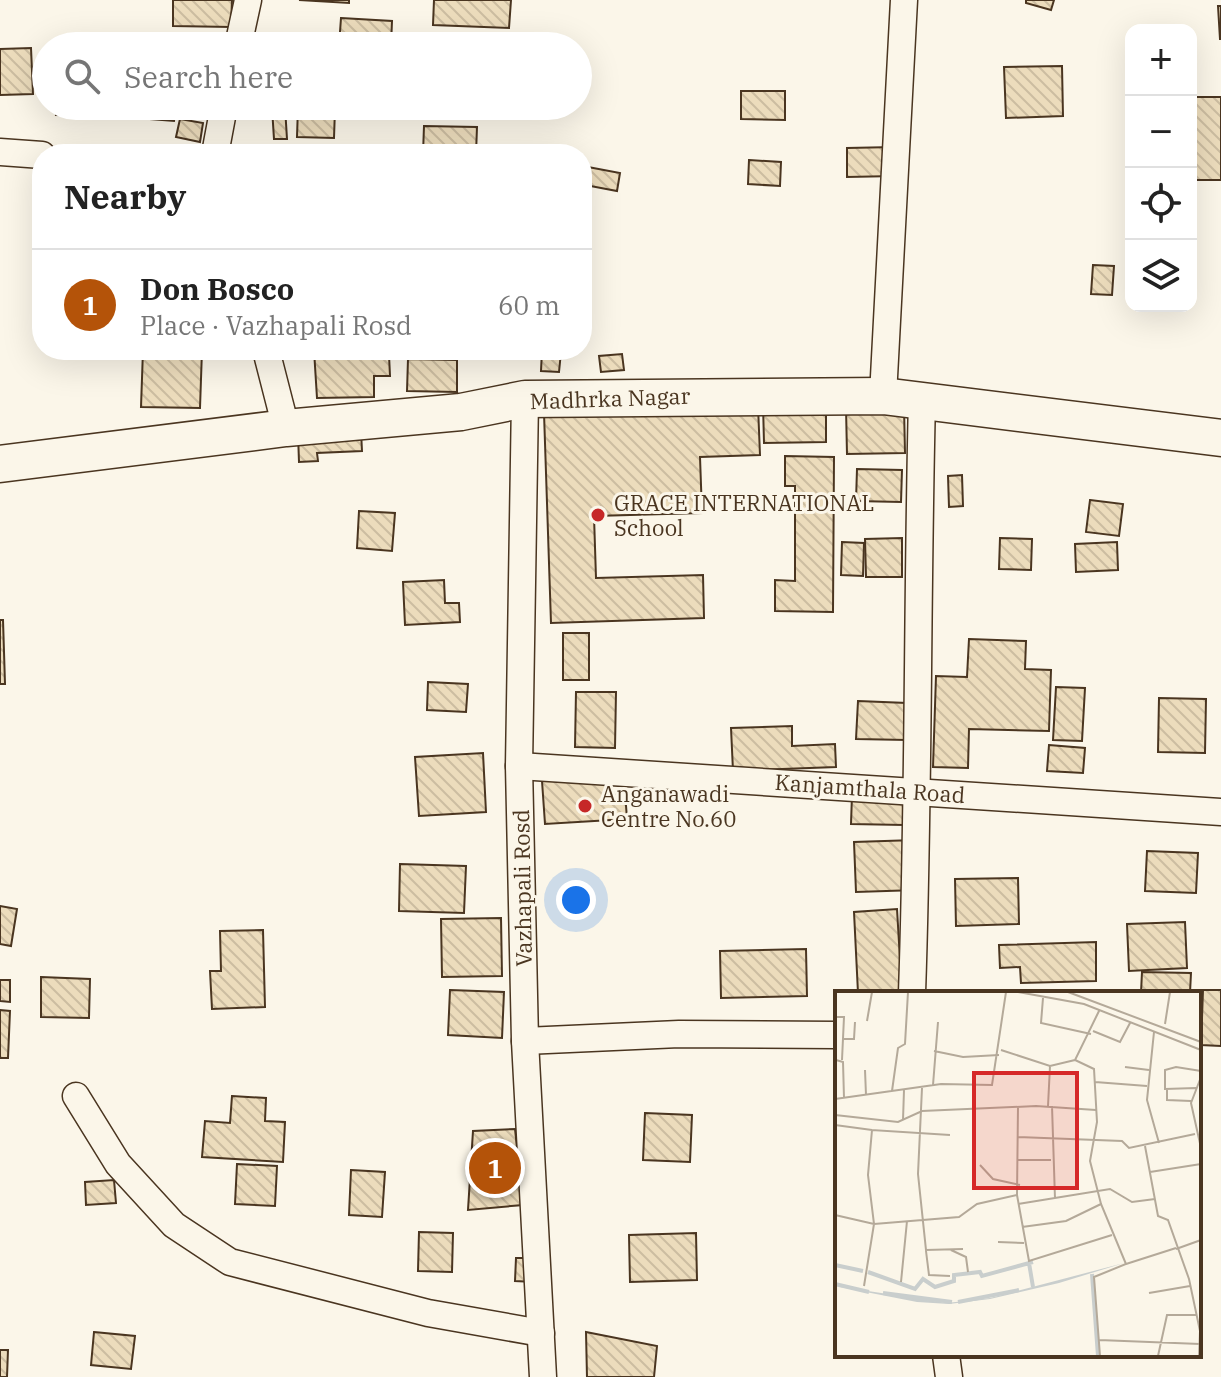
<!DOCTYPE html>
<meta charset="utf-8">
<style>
:root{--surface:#fff;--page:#f2f2f2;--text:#222;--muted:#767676;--line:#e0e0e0;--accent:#b45309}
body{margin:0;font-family:"IBM Plex Serif",serif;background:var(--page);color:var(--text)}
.controls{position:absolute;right:24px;top:24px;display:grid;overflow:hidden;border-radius:16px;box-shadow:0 8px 32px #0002}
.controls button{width:72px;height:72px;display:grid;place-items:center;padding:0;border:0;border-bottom:2px solid var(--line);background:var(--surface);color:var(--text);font:40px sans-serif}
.you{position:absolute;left:576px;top:900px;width:28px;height:28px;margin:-20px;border:6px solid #fff;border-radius:50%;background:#1a73e8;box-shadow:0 0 0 12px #1a73e833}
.badge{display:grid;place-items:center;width:52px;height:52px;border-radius:50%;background:var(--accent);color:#fff;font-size:26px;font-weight:700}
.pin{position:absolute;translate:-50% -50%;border:4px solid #fff;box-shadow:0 2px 8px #0006}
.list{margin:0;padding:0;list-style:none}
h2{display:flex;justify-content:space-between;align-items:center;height:104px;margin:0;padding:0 32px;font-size:34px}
h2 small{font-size:26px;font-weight:400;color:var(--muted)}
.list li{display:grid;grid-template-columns:52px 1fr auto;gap:24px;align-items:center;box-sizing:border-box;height:112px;padding:0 32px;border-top:2px solid var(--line)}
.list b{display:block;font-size:30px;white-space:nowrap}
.list p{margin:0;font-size:26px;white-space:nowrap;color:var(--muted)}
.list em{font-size:26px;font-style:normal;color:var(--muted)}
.icon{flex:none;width:44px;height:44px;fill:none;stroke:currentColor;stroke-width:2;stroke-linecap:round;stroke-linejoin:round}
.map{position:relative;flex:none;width:1221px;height:1377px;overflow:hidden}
.search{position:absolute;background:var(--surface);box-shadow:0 8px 32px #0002;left:32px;top:32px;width:560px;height:88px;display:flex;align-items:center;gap:20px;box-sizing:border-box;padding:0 28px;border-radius:44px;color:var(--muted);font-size:30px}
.panel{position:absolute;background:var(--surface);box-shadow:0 8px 32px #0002;left:32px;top:144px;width:560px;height:216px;border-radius:32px}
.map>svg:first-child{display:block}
.building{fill:url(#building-back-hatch);stroke:#4a3520;stroke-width:2}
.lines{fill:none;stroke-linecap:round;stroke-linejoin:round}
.street-casing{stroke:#4a3520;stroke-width:29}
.secondary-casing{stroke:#4a3520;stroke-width:39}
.street{stroke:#fbf6e9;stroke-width:26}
.secondary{stroke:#fbf6e9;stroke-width:36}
.poi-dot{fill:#c62828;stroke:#fbf6e9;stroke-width:3}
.labels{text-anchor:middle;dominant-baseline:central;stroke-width:6;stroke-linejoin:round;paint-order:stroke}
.street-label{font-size:22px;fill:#4a3520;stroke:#fbf6e9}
.poi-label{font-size:22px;fill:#4a3520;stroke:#fbf6e9;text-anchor:start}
.inset-river{fill:none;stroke:#c9cecd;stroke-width:4}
.inset-road{fill:none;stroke:#b4a999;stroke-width:2}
.view{fill:#d62828;fill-opacity:0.15;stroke:#d62828;stroke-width:4}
.inset-edge{fill:none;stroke:#4a3520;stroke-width:4}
</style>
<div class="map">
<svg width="1221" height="1377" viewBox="0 0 1221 1377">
<defs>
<pattern id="building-back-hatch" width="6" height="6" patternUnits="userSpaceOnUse" patternTransform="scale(2)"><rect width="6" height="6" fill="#ecdcbc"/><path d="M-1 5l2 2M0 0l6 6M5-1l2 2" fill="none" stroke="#ccbda1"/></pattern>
</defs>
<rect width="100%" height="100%" fill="#fbf6e9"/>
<!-- building -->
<g class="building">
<polygon points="173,0 232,0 231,27 173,26"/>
<polygon points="299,0 349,0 349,3"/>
<polygon points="434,0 511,0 509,28 433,25"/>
<polygon points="1026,0 1054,0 1051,10 1026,3"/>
<polygon points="1218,6 1221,6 1221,39 1220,39"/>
<polygon points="341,18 392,21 391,46 339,46"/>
<polygon points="31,48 33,94 0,95 0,49"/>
<polygon points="1062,66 1063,116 1006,118 1004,67"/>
<polygon points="741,91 785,91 785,120 741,119"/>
<rect x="1191" y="97" width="30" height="83"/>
<polygon points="57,106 101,106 101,116 56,115"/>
<polygon points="113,106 176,106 174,121 112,116"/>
<polygon points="285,107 287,139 274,139 272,108"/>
<polygon points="298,107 335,109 334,138 297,137"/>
<polygon points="180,119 203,123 200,142 176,137"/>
<polygon points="424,126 477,127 476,154 423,154"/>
<polygon points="308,146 358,148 358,154 308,154"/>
<polygon points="894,147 895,176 847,177 847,148"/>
<polygon points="749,160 781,162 780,186 748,184"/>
<polygon points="588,167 620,173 617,191 585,185"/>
<polygon points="1093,265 1114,266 1112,295 1091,294"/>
<polygon points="143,350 202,350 200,408 141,407"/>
<polygon points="314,350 378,350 378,355 389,355 390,376 374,376 374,397 317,398"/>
<polygon points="542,350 561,352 559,372 541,371"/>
<polygon points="622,354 624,370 601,372 599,356"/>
<polygon points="408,359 457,360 457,392 407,391"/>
<polygon points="826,403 826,442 764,443 763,404"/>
<polygon points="758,406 760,455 700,457 702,513 594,516 596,578 703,575 704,618 551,623 544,413"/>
<polygon points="904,407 905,453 847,454 846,408"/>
<polygon points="361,431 362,451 317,453 318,461 299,462 298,434"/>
<polygon points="785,456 834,457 833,612 775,611 775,580 795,581 795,486 785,486"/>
<polygon points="857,469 902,470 901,502 856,501"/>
<polygon points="962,475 963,506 949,507 948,476"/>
<polygon points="1090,500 1123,504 1119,536 1086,532"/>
<polygon points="359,511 395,513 392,551 357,548"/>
<polygon points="902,538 902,577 866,577 865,539"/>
<polygon points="1000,538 1032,539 1031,570 999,569"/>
<polygon points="842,542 864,543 863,576 841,575"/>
<polygon points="1117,542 1118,570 1076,572 1075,544"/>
<polygon points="444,580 445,603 459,603 460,622 405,625 403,582"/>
<polygon points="0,620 3,620 5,684 0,684"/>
<rect x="563" y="633" width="26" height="47"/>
<polygon points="969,639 1026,641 1025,669 1051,670 1049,731 969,729 968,768 933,767 936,676 967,677"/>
<polygon points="428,682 468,684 466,712 427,710"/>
<polygon points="1056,687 1085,688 1082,741 1053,740"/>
<polygon points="576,692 616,692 615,748 575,747"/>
<polygon points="1159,698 1206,699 1205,753 1158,752"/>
<polygon points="858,701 907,703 907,740 856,739"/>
<polygon points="792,726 792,746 835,744 836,767 733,771 731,728"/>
<polygon points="1049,745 1085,748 1083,773 1047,771"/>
<polygon points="483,753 486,812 419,816 415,757"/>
<polygon points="608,777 609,793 625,792 627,819 545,824 542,781"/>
<polygon points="852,795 905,796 904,825 851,824"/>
<polygon points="915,840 917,890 856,892 854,842"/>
<polygon points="1147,851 1198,853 1196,893 1145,891"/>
<polygon points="400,864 466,866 464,913 399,911"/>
<polygon points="1018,878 1019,924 956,926 955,879"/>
<polygon points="0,906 17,909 11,946 0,944"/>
<polygon points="897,909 902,993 858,993 854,912"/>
<polygon points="501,918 502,976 442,977 441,919"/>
<polygon points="1185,922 1187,968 1129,971 1127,924"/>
<polygon points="263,930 265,1007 212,1009 210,971 221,971 220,931"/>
<polygon points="1096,942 1096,981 1021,983 1020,967 1000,968 999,945"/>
<polygon points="806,949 807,996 721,998 720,951"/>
<polygon points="1142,972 1191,973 1190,993 1141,993"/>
<polygon points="41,977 90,979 89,1018 41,1017"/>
<polygon points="0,980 10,980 10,1002 0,1001"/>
<polygon points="450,990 504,992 502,1038 448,1035"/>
<polygon points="1203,990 1221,990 1221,1046 1201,1045"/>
<polygon points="0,1010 10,1011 8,1058 0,1058"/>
<polygon points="232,1096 266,1098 265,1121 285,1122 283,1162 202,1157 205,1121 230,1123"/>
<polygon points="645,1113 692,1115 690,1162 643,1160"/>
<polygon points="515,1129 523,1205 468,1210 473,1131"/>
<polygon points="237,1164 277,1166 275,1206 235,1204"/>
<polygon points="351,1170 385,1172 382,1217 349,1215"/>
<polygon points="114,1180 116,1203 86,1205 85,1182"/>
<polygon points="419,1232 453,1233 452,1272 418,1271"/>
<polygon points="696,1233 697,1280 630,1282 629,1235"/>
<polygon points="516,1258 533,1258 534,1282 515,1281"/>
<polygon points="94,1332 135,1336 131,1369 91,1365"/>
<polygon points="586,1332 657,1346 654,1377 587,1377"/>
<polygon points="0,1350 8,1350 7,1377 0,1377"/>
</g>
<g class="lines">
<defs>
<g id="street">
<polyline points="238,46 248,0"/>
<polyline points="0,152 42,155"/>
<polyline points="215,154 224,106"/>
<polyline points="266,350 286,428"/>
<polyline points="883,396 904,0"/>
<polyline points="525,399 519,766 525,1041 543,1377"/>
<polyline points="519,766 1221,812"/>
<path d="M912,993C919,795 917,598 922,400"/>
<polyline points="525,1041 679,1034 837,1035"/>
<polyline points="76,1096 118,1164 174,1225 230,1262 428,1313 541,1333"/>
<polyline points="946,1355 949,1377"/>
</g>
<polyline id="secondary" points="0,464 286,428 461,412 525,399 883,396 1221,438"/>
</defs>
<!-- street casing -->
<use href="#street" class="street-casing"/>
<!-- secondary casing -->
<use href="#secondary" class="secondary-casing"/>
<!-- street -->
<use href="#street" class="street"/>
<!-- secondary -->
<use href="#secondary" class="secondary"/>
</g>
<!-- markers -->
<g class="poi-dot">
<circle cx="598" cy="515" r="8"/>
<circle cx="585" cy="806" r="8"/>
</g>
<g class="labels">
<!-- street labels -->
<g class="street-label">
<text transform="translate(610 398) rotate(-2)">Madhrka Nagar</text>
<text transform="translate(870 788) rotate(4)">Kanjamthala Road</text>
<text transform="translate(522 888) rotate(-91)">Vazhapali Rosd</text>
</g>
<!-- poi labels -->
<g class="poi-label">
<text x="614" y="502">GRACE INTERNATIONAL<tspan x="614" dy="25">School</tspan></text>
<text x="601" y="793">Anganawadi<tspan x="601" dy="25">Centre No.60</tspan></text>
</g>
</g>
<!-- overview -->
<g transform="translate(835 991)">
<rect width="366" height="366" fill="#fbf6e9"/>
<path d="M289,272L224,292L155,308L114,313L82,311L0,295L112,312L155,307Z" fill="#c9cecd"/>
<path class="inset-river" d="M194,272L198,296M0,274L28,280M33,281L80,298L88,288L100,296L119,290V284L145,281L147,285L198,271M257,283L263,365M0,293L34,301M48,302L117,311M123,311L184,299"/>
<path class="inset-road" d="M183,1L249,13L366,59M233,1L366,51M208,7L206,32L256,43M264,20L240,69L259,78L262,131L255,170L266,213L291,273L259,286L265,365M0,26H9L7,69M32,30L37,1M330,33L335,1M258,40L285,51L295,32M319,41L312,109L324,152M7,48H19L20,31M166,59L215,75L240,69M99,60L128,66L164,64M1,69L8,71L9,107M290,76L314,79M30,79L31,104M366,86L356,112L366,157M260,91L312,95M98,94L103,31M87,97L83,183L91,259L128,258M361,97L330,98V79L341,76L366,80M332,99V109L356,110M57,100L63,57L70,53L73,1M0,108L106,93L157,94L171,1M213,115L215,75M217,115L220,208M0,124L63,131L87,120L201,115L261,119M68,129L69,99M0,134L37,139M183,146L287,150L294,157L360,143M310,155L323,225L333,229L354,288L365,340L364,365M183,169H216M145,174L158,188L185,194M315,181L366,173M182,204L194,270L277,244M183,213L275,198L297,211L320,208M0,224L39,233L124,226L142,213L182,204L183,115M187,236L231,230L266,213M163,251L189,252M341,258L366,249M116,259L131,266L133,281M91,260L94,284L115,285M291,273L341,257M66,291L72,230M29,295L39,233L33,184L37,139L115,144M314,302L355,295M264,349L365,353M323,365L332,324H361"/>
<path class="view" d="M139,82H242V197H139Z"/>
<rect width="366" height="366" class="inset-edge"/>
</g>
</svg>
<div class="controls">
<button>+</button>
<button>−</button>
<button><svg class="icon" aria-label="locate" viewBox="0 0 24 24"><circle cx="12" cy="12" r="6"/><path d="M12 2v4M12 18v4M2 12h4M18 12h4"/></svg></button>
<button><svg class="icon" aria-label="layers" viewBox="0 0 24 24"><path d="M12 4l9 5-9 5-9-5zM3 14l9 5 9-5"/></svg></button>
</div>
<div class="you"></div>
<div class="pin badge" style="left:495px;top:1168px">1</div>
<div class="search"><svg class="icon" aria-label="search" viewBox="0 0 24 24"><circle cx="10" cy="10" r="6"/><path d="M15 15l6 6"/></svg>Search here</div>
<section class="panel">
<h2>Nearby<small></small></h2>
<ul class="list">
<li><span class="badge">1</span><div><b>Don Bosco</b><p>Place · Vazhapali Rosd</p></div><em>60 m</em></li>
</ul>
</section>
</div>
